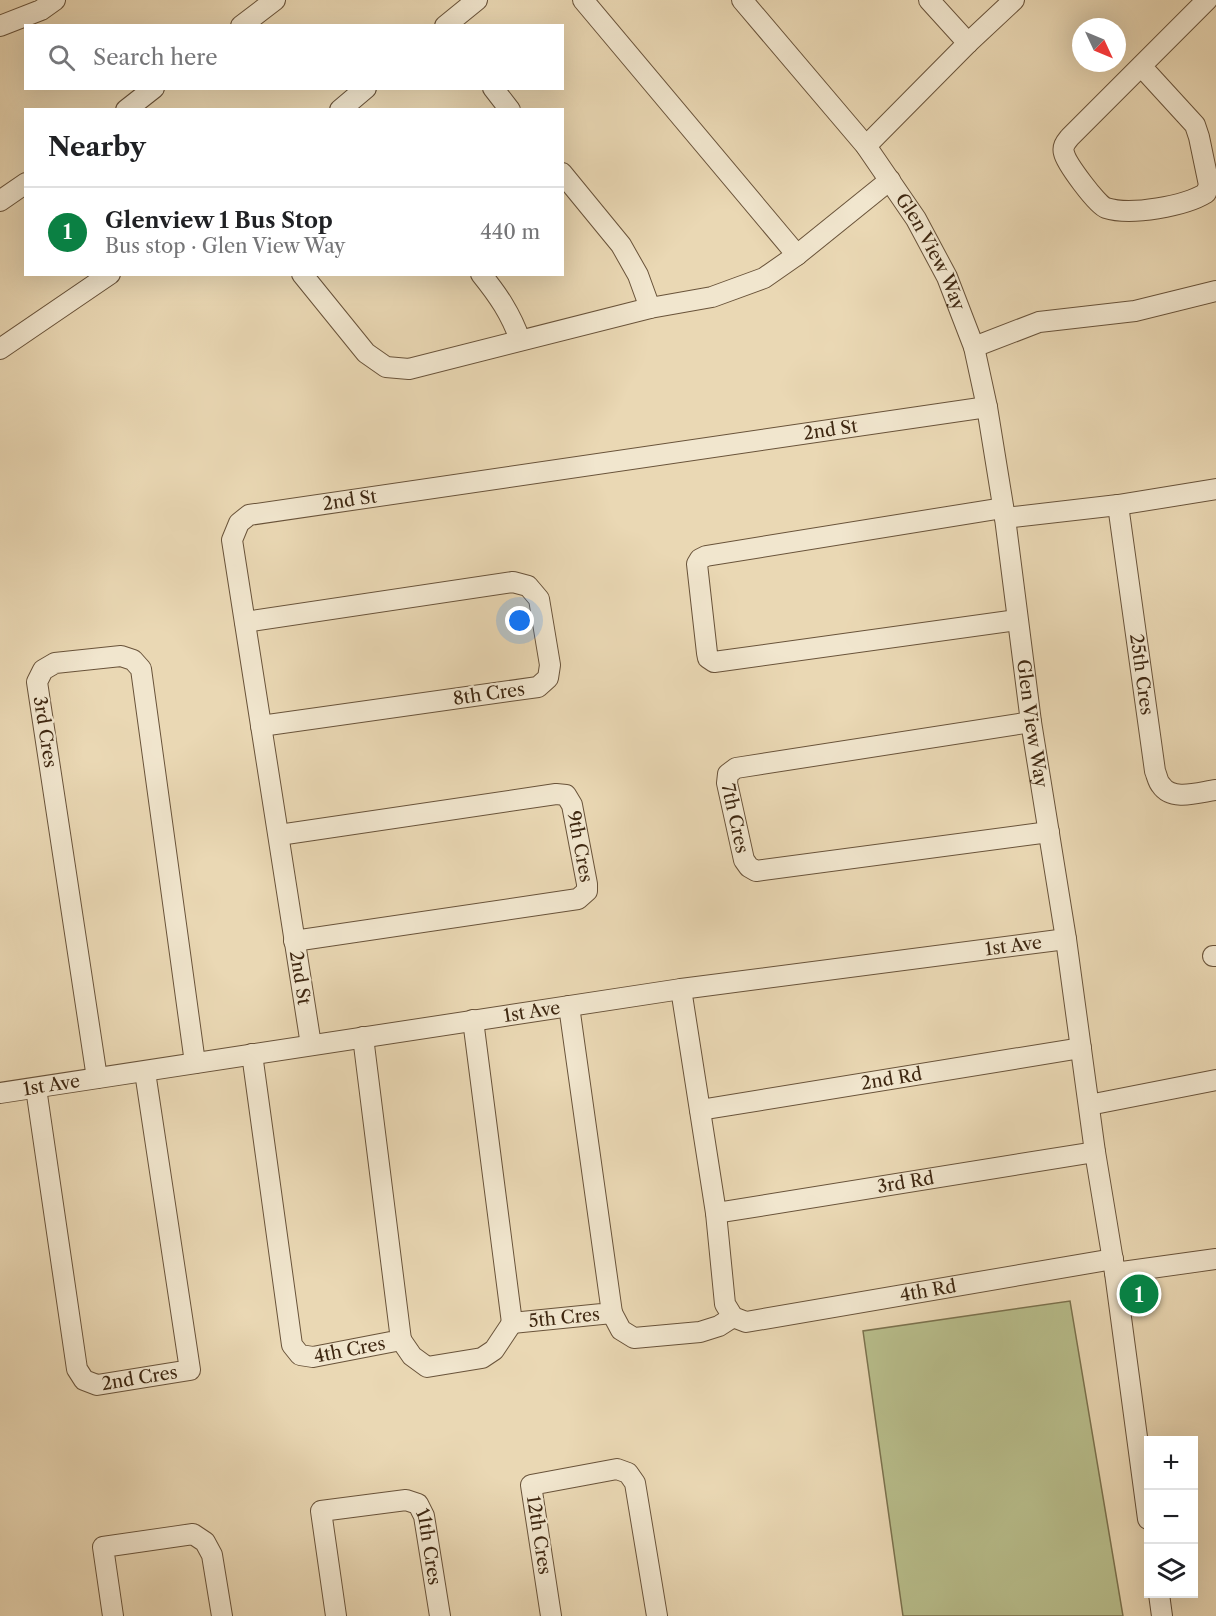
<!DOCTYPE html>
<meta charset="utf-8">
<style>
:root{--surface:#fff;--page:#f2f2f2;--text:#202124;--muted:#757577;--line:#e0e0e0;--accent:#0b8043}
body{margin:0;font-family:"Libre Caslon Text",serif;background:var(--page);color:var(--text)}
.controls{position:absolute;right:18px;bottom:18px;display:grid;overflow:hidden;border-radius:0px;box-shadow:0 6px 24px #0002}
.controls button{width:54px;height:54px;display:grid;place-items:center;padding:0;border:0;border-bottom:2px solid var(--line);background:var(--surface);color:var(--text);font:30px sans-serif}
.compass{position:absolute;left:1072px;top:18px;width:54px;height:54px;border-radius:50%;background:var(--surface);box-shadow:0 6px 24px #0002;rotate:134deg}
.you{position:absolute;left:520px;top:621px;width:21px;height:21px;margin:-15px;border:4px solid #fff;border-radius:50%;background:#1a73e8;box-shadow:0 0 0 9px #1a73e833}
.badge{display:grid;place-items:center;width:39px;height:39px;border-radius:50%;background:var(--accent);color:#fff;font-size:20px;font-weight:700}
.pin{position:absolute;translate:-50% -50%;border:3px solid #fff;box-shadow:0 2px 6px #0006}
.list{margin:0;padding:0;list-style:none}
h2{display:flex;justify-content:space-between;align-items:center;height:78px;margin:0;padding:0 24px;font-size:26px}
h2 small{font-size:20px;font-weight:400;color:var(--muted)}
.list li{display:grid;grid-template-columns:39px 1fr auto;gap:18px;align-items:center;box-sizing:border-box;height:90px;padding:0 24px;border-top:2px solid var(--line)}
.list b{display:block;font-size:22px;white-space:nowrap}
.list p{margin:0;font-size:20px;white-space:nowrap;color:var(--muted)}
.list em{font-size:20px;font-style:normal;color:var(--muted)}
.icon{flex:none;width:33px;height:33px;fill:none;stroke:currentColor;stroke-width:2;stroke-linecap:round;stroke-linejoin:round}
.map{position:relative;flex:none;width:1216px;height:1616px;overflow:hidden}
.search{position:absolute;background:var(--surface);box-shadow:0 6px 24px #0002;left:24px;top:24px;width:540px;height:66px;display:flex;align-items:center;gap:15px;box-sizing:border-box;padding:0 21px;border-radius:0px;color:var(--muted);font-size:22px}
.panel{position:absolute;background:var(--surface);box-shadow:0 6px 24px #0002;left:24px;top:108px;width:540px;height:168px;border-radius:0px}
.map>svg:first-child{display:block}
.green{fill:#b8be8c;stroke:#7b724e;stroke-width:1.5}
.lines{fill:none;stroke-linecap:round;stroke-linejoin:round}
.minor-casing{stroke:#69533a;stroke-width:22}
.minor{stroke:#f1e6ce;stroke-width:20}
.labels{text-anchor:middle;dominant-baseline:central;stroke-width:4.5;stroke-linejoin:round;paint-order:stroke}
.street-label{font-size:18px;fill:#3e2711;stroke:#f1e6ce}
</style>
<div class="map">
<svg width="1216" height="1616" viewBox="0 0 1216 1616">
<rect width="100%" height="100%" fill="#ead8b4"/>
<filter id="stains"><feTurbulence type="fractalNoise" baseFrequency=".00333" numOctaves="4"/><feColorMatrix values="0 0 0 0 .2 0 0 0 0 .09 0 0 0 0 .02 0 0 0 .5 -.17"/></filter>
<radialGradient id="worn" r=".72"><stop offset=".6" stop-color="#630" stop-opacity="0"/><stop offset="1" stop-color="#630" stop-opacity=".3"/></radialGradient>
<!-- green -->
<polygon class="green" points="1070,1301 1123,1616 903,1616 863,1331"/>
<g class="lines">
<defs>
<g id="minor">
<polyline points="583,0 797,255"/>
<path id="s1" d="M742,0L866,146L916,219L947,277L974,347L987,407L1005,518L1031,722L1066,939L1095,1152L1115,1273L1148,1519"/>
<polyline points="929,0 968,43"/>
<polyline points="0,26 41,10 55,0"/>
<polyline points="241,26 275,0"/>
<polyline points="445,26 477,0"/>
<path d="M1141,66L1195,125L1199,137L1209,185L1206,193C1185,206 1131,216 1106,208C1097,205 1066,163 1064,153C1062,146 1066,142 1070,137L1207,0"/>
<polyline points="493,88 510,110"/>
<polyline points="126,110 154,88"/>
<polyline points="340,110 366,88"/>
<polyline points="866,146 968,43 1014,0"/>
<polyline points="562,173 621,245 638,275 650,308"/>
<polyline points="0,201 26,183"/>
<polyline points="302,274 366,353 386,367 409,369 650,308 712,297 764,278 797,255 890,180"/>
<path d="M481,274C498,295 511,314 520,340"/>
<polyline points="974,347 1039,322 1135,311 1216,291"/>
<polyline points="0,349 110,274"/>
<path id="s2" d="M1118,505L1155,771C1157,776 1158,782 1161,785C1172,802 1200,792 1216,790"/>
<polyline points="1003,508 706,556 700,559 697,564 707,653 708,658 714,662 1017,620"/>
<polyline points="1005,518 1118,505 1216,489"/>
<polyline points="245,622 513,582 528,586 539,599 550,665 548,678 538,687 261,726"/>
<path id="s3" d="M1031,722L736,768L728,774L727,783L744,860L749,867L756,871L1049,832"/>
<path id="s4" d="M279,835L556,794L566,795L572,805L587,884V891L578,899L294,941"/>
<polyline points="1213,956 1216,956"/>
<path id="s5" d="M681,989L716,1213L725,1304L733,1317L746,1322L1113,1259"/>
<path id="s6" d="M473,1020L512,1323L612,1313L569,1006"/>
<path id="s7" d="M311,1045L232,540L239,523L249,515L987,407"/>
<path id="s8" d="M252,1054L292,1345L300,1355L313,1357L401,1340L363,1037"/>
<polyline points="97,1078 37,682 43,670 55,663 121,656 133,660 141,669 195,1063"/>
<path id="s9" d="M36,1088L77,1369L84,1380L97,1385L190,1370L145,1072"/>
<path id="s10" d="M0,1093L681,989L1066,939"/>
<polyline points="1089,1105 1216,1080"/>
<path id="s11" d="M700,1110L1081,1048"/>
<path id="s12" d="M716,1213L1095,1152"/>
<polyline points="1115,1273 1216,1259"/>
<polyline points="612,1313 621,1330 634,1338 700,1332 719,1326 733,1317"/>
<polyline points="401,1340 412,1356 427,1367 482,1358 494,1350 512,1323"/>
<polyline points="1159,1594 1162,1616"/>
<polyline points="113,1616 103,1547 193,1534 205,1542 212,1555 222,1616"/>
<path id="s13" d="M336,1616L321,1511L406,1500L418,1504L424,1516L440,1616"/>
<polyline points="551,1616 531,1485 617,1469 628,1473 635,1483 657,1616"/>
</g>
</defs>
<!-- minor casing -->
<use href="#minor" class="minor-casing"/>
<!-- minor -->
<use href="#minor" class="minor"/>
</g>
<g class="labels">
<!-- street labels -->
<g class="street-label">
<text stroke="none"><textPath href="#s1" startOffset="316">Glen View Way</textPath></text>
<text stroke="none"><textPath href="#s7" startOffset="1130">2nd St</textPath></text>
<text stroke="none"><textPath href="#s7" startOffset="644">2nd St</textPath></text>
<text stroke="none"><textPath href="#s2" startOffset="171">25th Cres</textPath></text>
<text transform="translate(489 694) rotate(-8)">8th Cres</text>
<text stroke="none"><textPath href="#s1" startOffset="802">Glen View Way</textPath></text>
<text transform="translate(45 732) rotate(81)">3rd Cres</text>
<text stroke="none"><textPath href="#s3" startOffset="354">7th Cres</textPath></text>
<text stroke="none"><textPath href="#s4" startOffset="344">9th Cres</textPath></text>
<text stroke="none"><textPath href="#s10" startOffset="1024">1st Ave</textPath></text>
<text transform="translate(300 978) rotate(81)">2nd St</text>
<text stroke="none"><textPath href="#s10" startOffset="538">1st Ave</textPath></text>
<text stroke="none"><textPath href="#s11" startOffset="194">2nd Rd</textPath></text>
<text stroke="none"><textPath href="#s10" startOffset="52">1st Ave</textPath></text>
<text stroke="none"><textPath href="#s12" startOffset="192">3rd Rd</textPath></text>
<text stroke="none"><textPath href="#s5" startOffset="532">4th Rd</textPath></text>
<text stroke="none"><textPath href="#s6" startOffset="358">5th Cres</textPath></text>
<text stroke="none"><textPath href="#s8" startOffset="357">4th Cres</textPath></text>
<text stroke="none"><textPath href="#s9" startOffset="354">2nd Cres</textPath></text>
<text transform="translate(539 1535) rotate(81)">12th Cres</text>
<text stroke="none"><textPath href="#s13" startOffset="249">11th Cres</textPath></text>
</g>
</g>
<rect width="100%" height="100%" filter="url(#stains)"/>
<rect width="100%" height="100%" fill="url(#worn)"/>
</svg>
<div class="controls">
<button>+</button>
<button>−</button>
<button><svg class="icon" aria-label="layers" viewBox="0 0 24 24"><path d="M12 4l9 5-9 5-9-5zM3 14l9 5 9-5"/></svg></button>
</div>
<svg class="compass" viewBox="-18 -18 36 36"><path d="M0-13l5 13h-10z" fill="#e53935"/><path d="M0 13l5-13h-10z" fill="#757577"/></svg>
<div class="you"></div>
<div class="pin badge" style="left:1139px;top:1294px">1</div>
<div class="search"><svg class="icon" aria-label="search" viewBox="0 0 24 24"><circle cx="10" cy="10" r="6"/><path d="M15 15l6 6"/></svg>Search here</div>
<section class="panel">
<h2>Nearby<small></small></h2>
<ul class="list">
<li><span class="badge">1</span><div><b>Glenview 1 Bus Stop</b><p>Bus stop · Glen View Way</p></div><em>440 m</em></li>
</ul>
</section>
</div>
